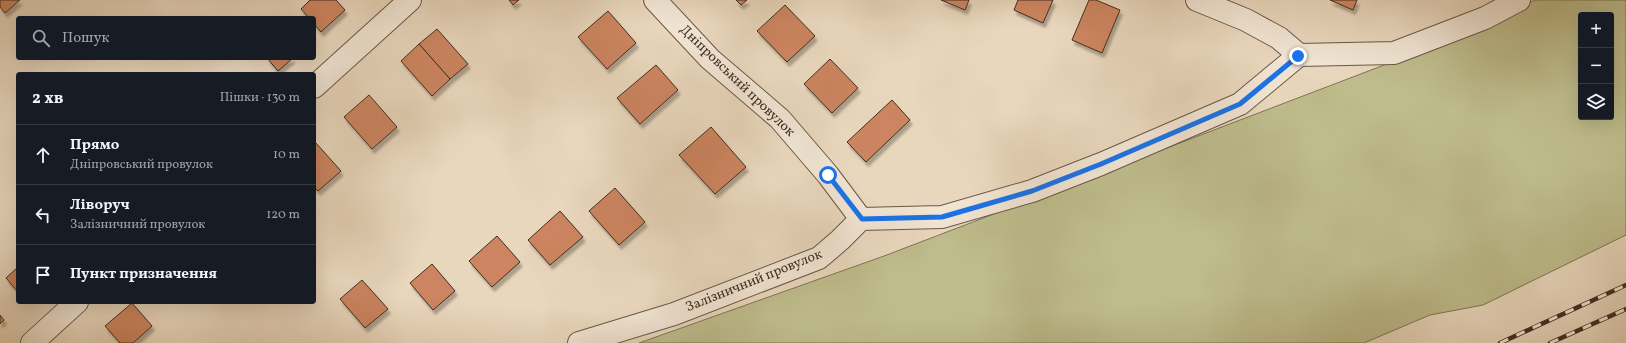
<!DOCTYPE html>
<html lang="uk">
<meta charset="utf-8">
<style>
:root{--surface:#171b24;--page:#20242c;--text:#f1f3f6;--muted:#9ea1a6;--line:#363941}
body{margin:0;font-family:Vollkorn,serif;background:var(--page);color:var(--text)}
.controls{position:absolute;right:12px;top:12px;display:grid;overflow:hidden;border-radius:4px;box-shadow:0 4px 16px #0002}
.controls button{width:36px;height:36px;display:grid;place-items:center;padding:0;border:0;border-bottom:1px solid var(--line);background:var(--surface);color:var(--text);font:20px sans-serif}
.stop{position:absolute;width:12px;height:12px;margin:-9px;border:3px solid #1a73e8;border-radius:50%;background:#fff}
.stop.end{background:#1a73e8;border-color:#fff;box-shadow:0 1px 4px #0008}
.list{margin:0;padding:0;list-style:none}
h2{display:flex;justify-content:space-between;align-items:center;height:52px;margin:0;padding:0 16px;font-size:17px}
h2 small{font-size:13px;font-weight:400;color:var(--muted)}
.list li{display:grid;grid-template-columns:26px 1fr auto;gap:12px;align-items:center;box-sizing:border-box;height:60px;padding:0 16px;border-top:1px solid var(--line)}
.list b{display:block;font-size:15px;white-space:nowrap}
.list p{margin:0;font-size:13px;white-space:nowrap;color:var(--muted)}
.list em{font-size:13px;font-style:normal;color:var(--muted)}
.icon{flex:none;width:22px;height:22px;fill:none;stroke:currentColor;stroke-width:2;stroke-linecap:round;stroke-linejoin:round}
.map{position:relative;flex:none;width:1626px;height:343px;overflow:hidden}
.search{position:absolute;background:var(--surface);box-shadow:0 4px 16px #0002;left:16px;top:16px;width:300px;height:44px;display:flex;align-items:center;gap:10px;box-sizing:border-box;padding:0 14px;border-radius:4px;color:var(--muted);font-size:15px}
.panel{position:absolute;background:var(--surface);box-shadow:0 4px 16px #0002;left:16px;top:72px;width:300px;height:232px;border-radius:4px}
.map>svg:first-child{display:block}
.green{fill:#bebc8c;stroke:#7f7556;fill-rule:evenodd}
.building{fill:#cc8560;stroke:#402e20;filter:url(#shadow)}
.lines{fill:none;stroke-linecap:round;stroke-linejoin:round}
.street-casing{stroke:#6a5847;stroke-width:24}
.street{stroke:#f1e5d4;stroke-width:22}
.rail-casing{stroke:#402e20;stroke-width:4.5}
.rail{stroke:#f1e5d4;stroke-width:3;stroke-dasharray:9;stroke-linecap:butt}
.route{stroke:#1a73e8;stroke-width:5}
.labels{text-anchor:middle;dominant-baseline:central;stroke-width:3;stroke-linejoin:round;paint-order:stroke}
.street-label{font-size:14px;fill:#402e20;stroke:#f1e5d4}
</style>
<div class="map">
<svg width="1626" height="343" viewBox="0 0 1626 343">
<defs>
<filter id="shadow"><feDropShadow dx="2.5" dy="4.5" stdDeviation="1" flood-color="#0004"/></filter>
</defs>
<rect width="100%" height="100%" fill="#e9d7bd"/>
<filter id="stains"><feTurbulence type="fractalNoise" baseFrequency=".005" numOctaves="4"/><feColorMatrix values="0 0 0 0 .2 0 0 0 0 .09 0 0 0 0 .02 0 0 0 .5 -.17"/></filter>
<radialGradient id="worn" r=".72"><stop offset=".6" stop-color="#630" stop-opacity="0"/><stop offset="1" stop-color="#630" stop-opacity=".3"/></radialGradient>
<!-- green -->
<path class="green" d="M1535,0H1626V235L1483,305L1430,315L1364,343H639L884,256L1468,33ZM1581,15H1611V117H1581Z"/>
<!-- building -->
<g class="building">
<polygon points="0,0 20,0 5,13 0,7"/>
<polygon points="310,0 336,0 345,10 321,32 314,24 314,18 309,18 301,9"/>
<polygon points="509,0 519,0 513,5"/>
<polygon points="736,0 747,0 741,5"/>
<polygon points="941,0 969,0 965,10"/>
<polygon points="1018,0 1053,0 1043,23 1014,10"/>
<polygon points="1089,0 1096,0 1120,10 1102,53 1072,40"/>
<polygon points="1330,0 1357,0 1353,10"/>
<polygon points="785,5 815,36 787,62 757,31"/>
<polygon points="608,11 636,43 607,69 578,37"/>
<polygon points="437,29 468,64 450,79 419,44"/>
<polygon points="419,44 450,79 432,96 401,61"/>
<polygon points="267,58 293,58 278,71"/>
<polygon points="830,59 858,88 832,113 804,84"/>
<polygon points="656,65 678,90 640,124 617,98"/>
<polygon points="369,95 397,127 372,149 344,117"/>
<polygon points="892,100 910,120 866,162 847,142"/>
<polygon points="711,127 746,167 715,194 679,155"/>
<polygon points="315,142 341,171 318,191 314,187 314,143"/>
<polygon points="615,188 645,222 619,245 589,211"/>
<polygon points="560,211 583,237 550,265 528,240"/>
<polygon points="497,236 520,262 492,287 469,261"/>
<polygon points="432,264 455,291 433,310 410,283"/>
<polygon points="18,267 18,292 6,278"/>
<polygon points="362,280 388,309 365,328 340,299"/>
<polygon points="132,303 152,326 133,343 120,343 105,326"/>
<polygon points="0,315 4,320 0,324"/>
</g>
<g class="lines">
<defs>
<g id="street">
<polyline points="655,0 710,59 780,119 828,175 861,219"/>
<polyline points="1197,0 1246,20 1279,38 1299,55"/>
<polyline points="314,87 410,0"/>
<polyline points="32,343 77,302"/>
<polyline points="579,343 674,314 819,258 840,240 861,219 942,217 1032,191 1101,164 1240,104 1299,55 1394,53 1485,18 1519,0"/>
</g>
</defs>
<!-- street casing -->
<use href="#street" class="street-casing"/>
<!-- street -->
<use href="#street" class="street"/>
<defs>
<g id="rail">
<polyline points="1500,343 1626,285"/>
<polyline points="1550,343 1626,309"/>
</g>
</defs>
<!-- rail casing -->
<use href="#rail" class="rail-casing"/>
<!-- rail -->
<use href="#rail" class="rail"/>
</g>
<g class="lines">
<!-- route -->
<polyline class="route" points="828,175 862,219 942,217 1032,191 1101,164 1240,104 1298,56"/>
</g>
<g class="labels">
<!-- street labels -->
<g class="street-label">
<text transform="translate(737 81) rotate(44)">Дніпровський провулок</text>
<text transform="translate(754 281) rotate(-22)">Залізничний провулок</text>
</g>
</g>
<rect width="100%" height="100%" filter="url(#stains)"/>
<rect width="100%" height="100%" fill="url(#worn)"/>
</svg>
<div class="controls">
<button>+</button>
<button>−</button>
<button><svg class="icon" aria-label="layers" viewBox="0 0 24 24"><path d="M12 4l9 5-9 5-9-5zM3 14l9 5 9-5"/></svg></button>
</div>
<div class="stop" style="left:828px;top:175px"></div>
<div class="stop end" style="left:1298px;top:56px"></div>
<div class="search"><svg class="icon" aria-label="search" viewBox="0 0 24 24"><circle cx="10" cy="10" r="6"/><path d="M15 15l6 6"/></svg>Пошук</div>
<section class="panel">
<h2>2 хв<small>Пішки · 130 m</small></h2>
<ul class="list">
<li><svg class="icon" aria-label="ahead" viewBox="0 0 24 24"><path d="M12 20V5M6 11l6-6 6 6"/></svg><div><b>Прямо</b><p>Дніпровський провулок</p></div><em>10 m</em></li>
<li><svg class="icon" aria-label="left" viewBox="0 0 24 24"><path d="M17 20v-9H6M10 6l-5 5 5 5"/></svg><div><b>Ліворуч</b><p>Залізничний провулок</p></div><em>120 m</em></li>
<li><svg class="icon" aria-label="arrive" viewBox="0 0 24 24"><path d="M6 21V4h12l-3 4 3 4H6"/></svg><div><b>Пункт призначення</b></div></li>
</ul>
</section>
</div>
